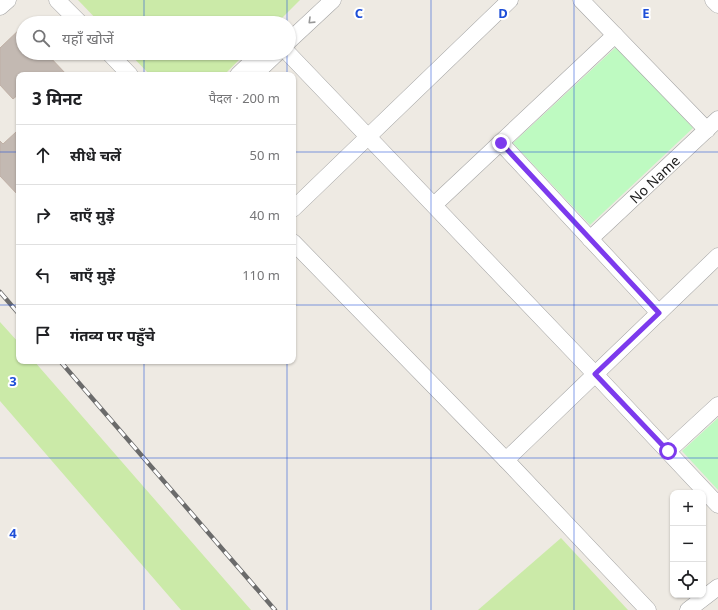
<!DOCTYPE html>
<html lang="hi">
<meta charset="utf-8">
<style>
:root{--surface:#fff;--page:#f6f6f6;--text:#202124;--muted:#757577;--line:#e0e0e0}
body{margin:0;font-family:"Noto Sans","Noto Sans Devanagari",sans-serif;background:var(--page);color:var(--text)}
.controls{position:absolute;right:12px;bottom:12px;display:grid;overflow:hidden;border-radius:8px;box-shadow:0 1px 3px #0004}
.controls button{width:36px;height:36px;display:grid;place-items:center;padding:0;border:0;border-bottom:1px solid var(--line);background:var(--surface);color:var(--text);font:20px sans-serif}
.stop{position:absolute;width:12px;height:12px;margin:-9px;border:3px solid #7c3aed;border-radius:50%;background:#fff}
.stop.end{background:#7c3aed;border-color:#fff;box-shadow:0 1px 4px #0008}
.list{margin:0;padding:0;list-style:none}
h2{display:flex;justify-content:space-between;align-items:center;height:52px;margin:0;padding:0 16px;font-size:17px}
h2 small{font-size:13px;font-weight:400;color:var(--muted)}
.list li{display:grid;grid-template-columns:26px 1fr auto;gap:12px;align-items:center;box-sizing:border-box;height:60px;padding:0 16px;border-top:1px solid var(--line)}
.list b{display:block;font-size:15px;white-space:nowrap}
.list em{font-size:13px;font-style:normal;color:var(--muted)}
.icon{flex:none;width:22px;height:22px;fill:none;stroke:currentColor;stroke-width:2;stroke-linecap:round;stroke-linejoin:round}
.map{position:relative;flex:none;width:718px;height:610px;overflow:hidden}
.search{position:absolute;background:var(--surface);box-shadow:0 1px 3px #0004;left:16px;top:16px;width:280px;height:44px;display:flex;align-items:center;gap:10px;box-sizing:border-box;padding:0 14px;border-radius:22px;color:var(--muted);font-size:15px}
.panel{position:absolute;background:var(--surface);box-shadow:0 1px 3px #0004;left:16px;top:72px;width:280px;height:292px;border-radius:8px}
.map>svg:first-child{display:block}
.grass{fill:#cbeaa8}
.park{fill:#befac1}
.building{fill:#c3b9b2;stroke:#c0b0a5}
.lines{fill:none;stroke-linecap:round;stroke-linejoin:round}
.minor-casing{stroke:#a4a4a4;stroke-width:17}
.minor{stroke:#fff;stroke-width:16}
.rail-casing{stroke:#6b6b6b;stroke-width:4.5}
.rail{stroke:#fff;stroke-width:3;stroke-dasharray:9;stroke-linecap:butt}
.oneway{stroke:#999}
.route{stroke:#7c3aed;stroke-width:5}
.grid{fill:none;stroke:#1d4ed8;stroke-width:1;stroke-opacity:0.55}
.labels{text-anchor:middle;dominant-baseline:central;stroke-width:4;stroke-linejoin:round;paint-order:stroke}
.street-label{font-size:14px;fill:#1d1d1d;stroke:#fff}
.grid-label{font-size:13px;text-anchor:middle;font-weight:bold;fill:#1d4ed8;stroke:#fff;stroke-width:4;stroke-linejoin:round;paint-order:stroke}
</style>
<div class="map">
<svg width="718" height="610" viewBox="0 0 718 610">
<rect width="100%" height="100%" fill="#eeeae3"/>
<!-- grass -->
<g class="grass">
<polygon points="78,0 300,0 277,23 100,23"/>
<polygon points="129,53 246,53 224,75 150,75"/>
<polygon points="0,322 19,343 19,361 34,361 251,610 181,610 0,401"/>
<polygon points="561,538 628,610 478,610"/>
</g>
<!-- park -->
<g class="park">
<polygon points="616,47 693,128 590,225 513,143"/>
<polygon points="718,418 718,490 682,451"/>
</g>
<!-- building -->
<g class="building">
<polygon points="22,27 23,29 23,53 46,53 67,75 44,75 41,72 39,75 19,75 19,94 13,99 0,85 0,48"/>
<polygon points="16,132 19,136 19,196 0,176 0,141 3,144"/>
</g>
<g class="lines">
<defs>
<g id="minor">
<polyline points="57,0 80,23"/>
<polyline points="581,0 707,130"/>
<polyline points="713,0 718,5"/>
<polyline points="0,7 8,0"/>
<polyline points="289,41 333,0"/>
<polyline points="109,53 130,75"/>
<polyline points="288,53 595,374 718,505"/>
<polyline points="238,75 261,53"/>
<polyline points="254,75 277,53"/>
<polyline points="501,143 659,313"/>
<polyline points="434,205 615,35"/>
<polyline points="293,209 510,0"/>
<path id="s1" d="M590,239L718,119"/>
<polyline points="293,242 506,460 648,610"/>
<polyline points="668,451 718,405"/>
<polyline points="506,460 718,256"/>
<polyline points="688,610 718,587"/>
</g>
</defs>
<!-- minor casing -->
<use href="#minor" class="minor-casing"/>
<!-- minor -->
<use href="#minor" class="minor"/>
<defs>
<g id="rail">
<polyline points="0,292 19,314"/>
<polyline points="60,361 275,610"/>
</g>
</defs>
<!-- rail casing -->
<use href="#rail" class="rail-casing"/>
<!-- rail -->
<use href="#rail" class="rail"/>
</g>
<!-- one-way arrows -->
<defs><path id="oneway-chevron" d="M-2-3.5L2.5 0L-2 3.5" fill="none" stroke-width="1.6" stroke-linecap="round" stroke-linejoin="round"/></defs>
<use class="oneway" href="#oneway-chevron" transform="translate(311 21) rotate(136)"/>
<g class="lines">
<!-- route -->
<polyline class="route" points="501,143 659,313 595,374 668,451"/>
</g>
<!-- grid -->
<path class="grid" d="M144,0V23M287,0V23M431,0V610M574,0V610M144,53V75M287,53V75M0,152H19M293,152H718M0,305H19M293,305H718M144,361V610M287,361V610M0,458H718"/>
<g class="labels">
<!-- street labels -->
<g class="street-label">
<text stroke="none"><textPath href="#s1" startOffset="88">No Name</textPath></text>
</g>
</g>
<g class="grid-label">
<text x="359" y="18">C</text>
<text x="503" y="18">D</text>
<text x="646" y="18">E</text>
<text x="13" y="386">3</text>
<text x="13" y="538">4</text>
</g>
</svg>
<div class="controls">
<button>+</button>
<button>−</button>
<button><svg class="icon" aria-label="locate" viewBox="0 0 24 24"><circle cx="12" cy="12" r="6"/><path d="M12 2v4M12 18v4M2 12h4M18 12h4"/></svg></button>
</div>
<div class="stop" style="left:668px;top:451px"></div>
<div class="stop end" style="left:501px;top:143px"></div>
<div class="search"><svg class="icon" aria-label="search" viewBox="0 0 24 24"><circle cx="10" cy="10" r="6"/><path d="M15 15l6 6"/></svg>यहाँ खोजें</div>
<section class="panel">
<h2>3 मिनट<small>पैदल · 200 m</small></h2>
<ul class="list">
<li><svg class="icon" aria-label="ahead" viewBox="0 0 24 24"><path d="M12 20V5M6 11l6-6 6 6"/></svg><div><b>सीधे चलें</b></div><em>50 m</em></li>
<li><svg class="icon" aria-label="right" viewBox="0 0 24 24"><path d="M7 20v-9h11M14 6l5 5-5 5"/></svg><div><b>दाएँ मुड़ें</b></div><em>40 m</em></li>
<li><svg class="icon" aria-label="left" viewBox="0 0 24 24"><path d="M17 20v-9H6M10 6l-5 5 5 5"/></svg><div><b>बाएँ मुड़ें</b></div><em>110 m</em></li>
<li><svg class="icon" aria-label="arrive" viewBox="0 0 24 24"><path d="M6 21V4h12l-3 4 3 4H6"/></svg><div><b>गंतव्य पर पहुँचे</b></div></li>
</ul>
</section>
</div>
